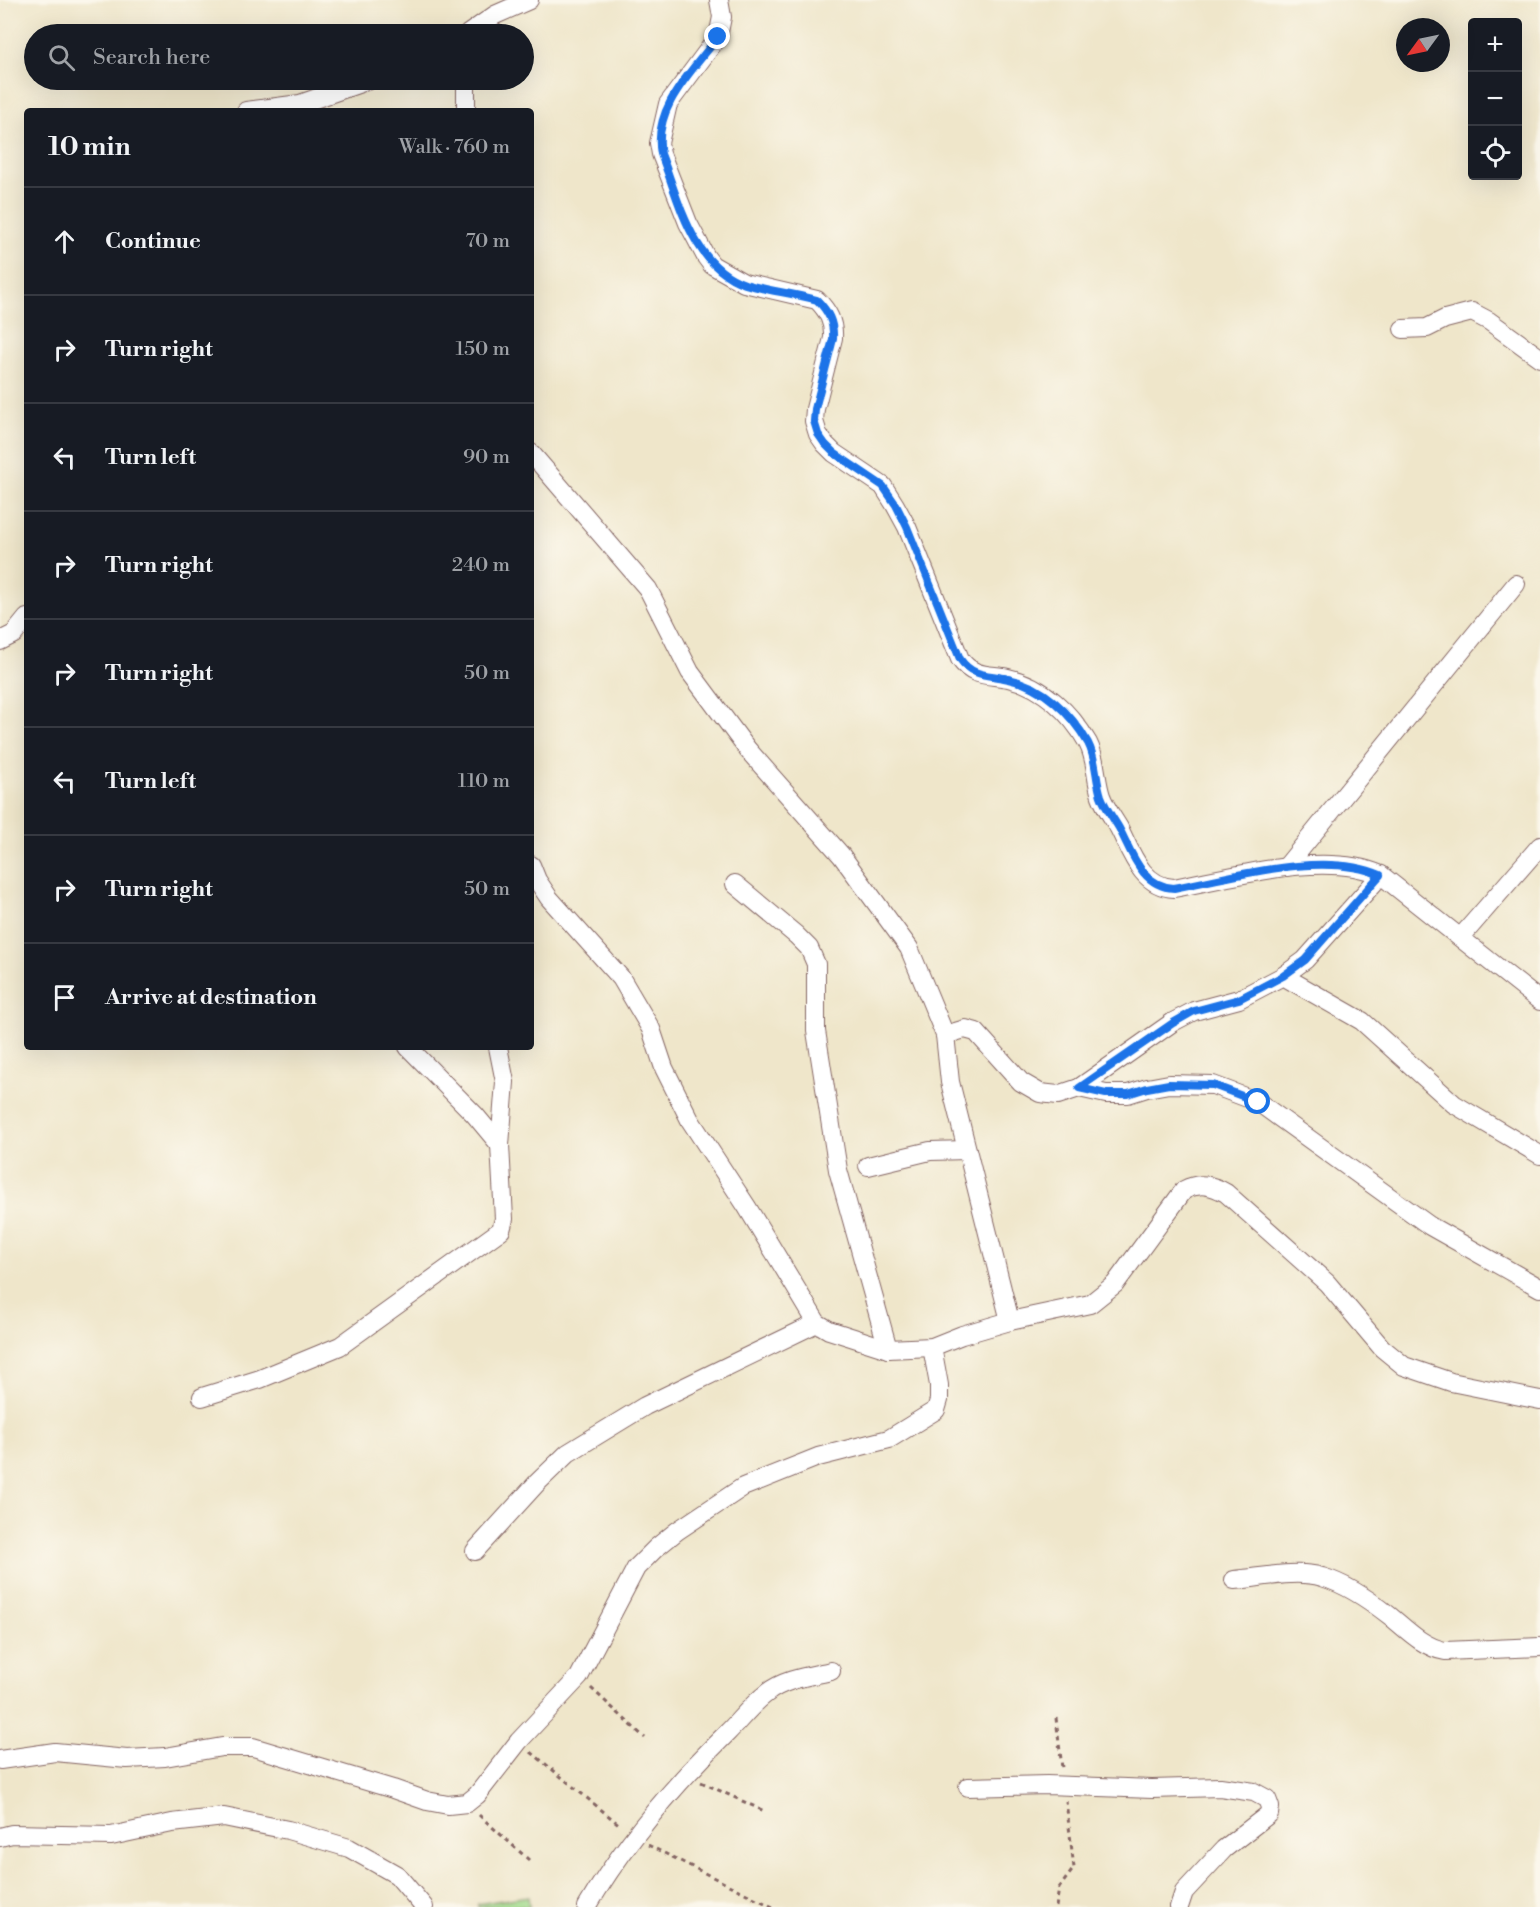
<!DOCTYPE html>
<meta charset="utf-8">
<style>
:root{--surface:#171b24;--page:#242831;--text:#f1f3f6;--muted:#9ea1a6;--line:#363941}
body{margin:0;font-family:"Libre Bodoni",serif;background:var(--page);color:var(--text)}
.controls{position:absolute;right:18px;top:18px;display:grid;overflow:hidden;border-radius:6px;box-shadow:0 6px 24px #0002}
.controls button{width:54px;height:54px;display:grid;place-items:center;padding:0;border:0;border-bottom:2px solid var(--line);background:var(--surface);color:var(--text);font:30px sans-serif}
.compass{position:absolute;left:1396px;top:18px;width:54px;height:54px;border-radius:50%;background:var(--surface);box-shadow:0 6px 24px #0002;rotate:237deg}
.stop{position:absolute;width:18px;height:18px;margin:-14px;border:4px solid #1a73e8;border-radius:50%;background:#fff}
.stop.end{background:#1a73e8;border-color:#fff;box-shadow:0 2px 6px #0008}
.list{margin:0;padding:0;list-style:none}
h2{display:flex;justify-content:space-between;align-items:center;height:78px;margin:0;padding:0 24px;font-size:26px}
h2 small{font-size:20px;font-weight:400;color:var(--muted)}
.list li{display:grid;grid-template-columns:39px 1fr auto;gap:18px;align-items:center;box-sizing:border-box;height:108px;padding:0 24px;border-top:2px solid var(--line)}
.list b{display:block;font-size:22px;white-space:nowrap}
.list em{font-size:20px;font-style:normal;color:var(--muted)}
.icon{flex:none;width:33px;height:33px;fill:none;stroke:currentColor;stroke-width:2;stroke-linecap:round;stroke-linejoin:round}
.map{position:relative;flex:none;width:1540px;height:1907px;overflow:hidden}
.search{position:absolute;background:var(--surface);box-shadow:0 6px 24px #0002;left:24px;top:24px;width:510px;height:66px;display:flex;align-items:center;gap:15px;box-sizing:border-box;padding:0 21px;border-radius:33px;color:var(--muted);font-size:22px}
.panel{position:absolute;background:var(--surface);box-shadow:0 6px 24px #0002;left:24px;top:108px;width:510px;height:942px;border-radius:6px}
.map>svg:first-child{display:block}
.green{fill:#a2da8c;stroke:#767c5c;stroke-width:1.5}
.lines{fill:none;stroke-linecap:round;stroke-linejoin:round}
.minor-casing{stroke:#846563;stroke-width:20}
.path{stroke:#846563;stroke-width:3;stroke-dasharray:4.5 4.5;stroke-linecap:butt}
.minor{stroke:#fff;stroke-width:18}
.route{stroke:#1a73e8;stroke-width:8}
</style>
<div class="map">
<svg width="1540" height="1907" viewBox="0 0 1540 1907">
<rect width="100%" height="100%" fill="#fbf7ec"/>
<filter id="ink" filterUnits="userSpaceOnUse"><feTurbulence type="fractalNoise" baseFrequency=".0167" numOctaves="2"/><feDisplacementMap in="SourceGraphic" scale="12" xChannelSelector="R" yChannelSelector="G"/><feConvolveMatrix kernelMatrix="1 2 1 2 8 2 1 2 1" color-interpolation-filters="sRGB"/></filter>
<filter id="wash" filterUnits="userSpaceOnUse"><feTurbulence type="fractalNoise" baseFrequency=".008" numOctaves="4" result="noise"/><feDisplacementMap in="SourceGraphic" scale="24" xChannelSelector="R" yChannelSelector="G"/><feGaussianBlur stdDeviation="1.35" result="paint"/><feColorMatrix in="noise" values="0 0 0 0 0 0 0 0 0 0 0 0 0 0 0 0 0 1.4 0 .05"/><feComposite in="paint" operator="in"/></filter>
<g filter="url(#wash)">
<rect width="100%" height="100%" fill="#efe6ca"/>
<!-- green -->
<polygon class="green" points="528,1896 529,1907 478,1907 478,1904"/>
</g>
<g filter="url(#ink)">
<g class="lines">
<defs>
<g id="minor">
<path d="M719,0L722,17L718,37L668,104L659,143L661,154L688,223L706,257L712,265L744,283L817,300C828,311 834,322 833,338L815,409L814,421L818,434L825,444L834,453L883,486L895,505L907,527L960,659C973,678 989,674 1008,678C1043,686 1071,713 1088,743C1097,760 1095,778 1101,796C1105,807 1113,818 1119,828C1131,852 1142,887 1174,888C1233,877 1325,850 1381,875L1540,1001"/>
<polyline points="468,34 495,15 529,0"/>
<polyline points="466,80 466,111"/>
<polyline points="246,111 300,104 369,80"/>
<polyline points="1403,329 1427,328 1445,319 1472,312 1489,321 1540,358"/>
<polyline points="531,453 648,589 690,672 748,750 841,855 909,948 945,1035 950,1082 1010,1321 962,1335 932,1347 888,1349 829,1330 817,1323 747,1207 690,1120 664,1068 651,1029 621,978 549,898 537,880 531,865"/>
<polyline points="0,641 14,634 27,618"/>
<polyline points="1286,867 1516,584"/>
<polyline points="735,884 796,935 809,948 816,964 816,1031 838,1170 888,1349"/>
<polyline points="1461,937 1540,846"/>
<polyline points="1283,976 1362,1021 1454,1104 1540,1155"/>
<polyline points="945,1035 965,1029 976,1032 1021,1082 1040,1093 1058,1095 1079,1088 1173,1022 1194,1011 1239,999 1283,976 1305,960 1381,875"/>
<polyline points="408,1047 475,1115 500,1145"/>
<polyline points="1079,1088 1106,1094 1128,1094 1147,1088 1169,1084 1213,1085 1258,1102 1430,1226 1540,1288"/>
<polyline points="868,1166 930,1151 967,1150"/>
<path d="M1010,1321L1090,1304L1115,1284L1184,1190C1199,1182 1212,1185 1226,1193L1327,1283L1382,1348L1404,1366L1451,1382L1540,1400"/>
<polyline points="202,1397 260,1379 340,1346 501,1230 504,1219 500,1145 505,1082 498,1047"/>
<polyline points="475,1551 537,1483 568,1453 645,1406 817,1323"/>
<path d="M1234,1580C1259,1578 1297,1569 1322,1577C1346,1584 1371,1601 1390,1616C1407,1630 1423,1647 1445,1651L1540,1647"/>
<polyline points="0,1760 55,1752 127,1759 165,1757 222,1747 253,1747 393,1789 427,1801 448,1805 467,1803 477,1795 519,1741 579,1677 636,1568 656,1548 677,1531 743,1487 818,1457 889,1439 936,1410 939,1400 939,1385 932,1347"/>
<polyline points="968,1787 1047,1785 1152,1789 1220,1787 1254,1792 1267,1799 1270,1807 1269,1814 1224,1849 1184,1892 1179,1907"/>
<polyline points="0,1837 12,1834 111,1836 172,1823 224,1817 288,1830 349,1848 397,1875 424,1907"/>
<path d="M587,1907C625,1842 674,1785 728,1732C740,1720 752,1704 767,1693C784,1679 810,1676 831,1671"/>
</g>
</defs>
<!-- minor casing -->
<use href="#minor" class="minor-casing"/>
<!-- path -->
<g class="path">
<polyline points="591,1688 645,1738"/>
<polyline points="1056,1718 1062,1768"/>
<polyline points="531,1752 621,1826"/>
<polyline points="701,1782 764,1811"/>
<polyline points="479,1815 529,1860"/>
<polyline points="648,1845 773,1907"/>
<polyline points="1056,1907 1059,1888 1074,1868 1066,1801"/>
</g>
<!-- minor -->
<use href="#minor" class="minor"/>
</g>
</g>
<g class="lines" filter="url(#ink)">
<!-- route -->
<path class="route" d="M718,37C693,70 652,108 661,154C679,200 692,266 745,284C768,291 793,293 817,300C828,311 834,322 833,339L815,409L814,421L818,434L825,444L834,453L883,486L896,505L907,527L960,659C973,678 989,674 1008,679C1043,686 1071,713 1088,743C1097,760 1095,778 1101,796C1105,807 1113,818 1119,828C1132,853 1142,887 1174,888C1233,877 1325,850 1380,875L1305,960L1283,976L1239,999L1194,1011L1173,1023L1079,1088L1106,1094H1128L1147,1088L1169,1084L1213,1085L1258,1102"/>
</g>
</svg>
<div class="controls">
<button>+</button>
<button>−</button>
<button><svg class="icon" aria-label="locate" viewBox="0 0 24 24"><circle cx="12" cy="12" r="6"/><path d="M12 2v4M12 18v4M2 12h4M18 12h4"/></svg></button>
</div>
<svg class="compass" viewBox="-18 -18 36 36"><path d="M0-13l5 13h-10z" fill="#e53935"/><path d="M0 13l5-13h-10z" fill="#9ea1a6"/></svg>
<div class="stop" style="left:1258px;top:1102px"></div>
<div class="stop end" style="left:718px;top:37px"></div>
<div class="search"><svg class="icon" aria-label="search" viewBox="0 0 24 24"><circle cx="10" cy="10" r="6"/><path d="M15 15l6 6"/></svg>Search here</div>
<section class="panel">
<h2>10 min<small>Walk · 760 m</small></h2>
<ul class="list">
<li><svg class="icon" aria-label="ahead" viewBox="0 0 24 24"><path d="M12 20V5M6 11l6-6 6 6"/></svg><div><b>Continue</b></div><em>70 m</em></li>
<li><svg class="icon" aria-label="right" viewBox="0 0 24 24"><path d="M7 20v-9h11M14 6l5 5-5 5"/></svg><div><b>Turn right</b></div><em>150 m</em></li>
<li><svg class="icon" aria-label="left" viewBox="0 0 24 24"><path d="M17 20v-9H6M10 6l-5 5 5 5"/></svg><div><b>Turn left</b></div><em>90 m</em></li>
<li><svg class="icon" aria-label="right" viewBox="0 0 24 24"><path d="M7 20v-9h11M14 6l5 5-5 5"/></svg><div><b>Turn right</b></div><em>240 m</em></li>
<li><svg class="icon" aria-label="right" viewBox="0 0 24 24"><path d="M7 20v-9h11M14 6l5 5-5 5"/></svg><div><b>Turn right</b></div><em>50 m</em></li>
<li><svg class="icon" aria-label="left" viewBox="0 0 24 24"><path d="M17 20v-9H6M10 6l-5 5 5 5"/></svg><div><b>Turn left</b></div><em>110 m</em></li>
<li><svg class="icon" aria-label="right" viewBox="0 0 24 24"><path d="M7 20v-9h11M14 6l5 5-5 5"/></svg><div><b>Turn right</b></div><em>50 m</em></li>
<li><svg class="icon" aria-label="arrive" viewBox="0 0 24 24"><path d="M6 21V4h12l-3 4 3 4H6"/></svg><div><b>Arrive at destination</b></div></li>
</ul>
</section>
</div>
